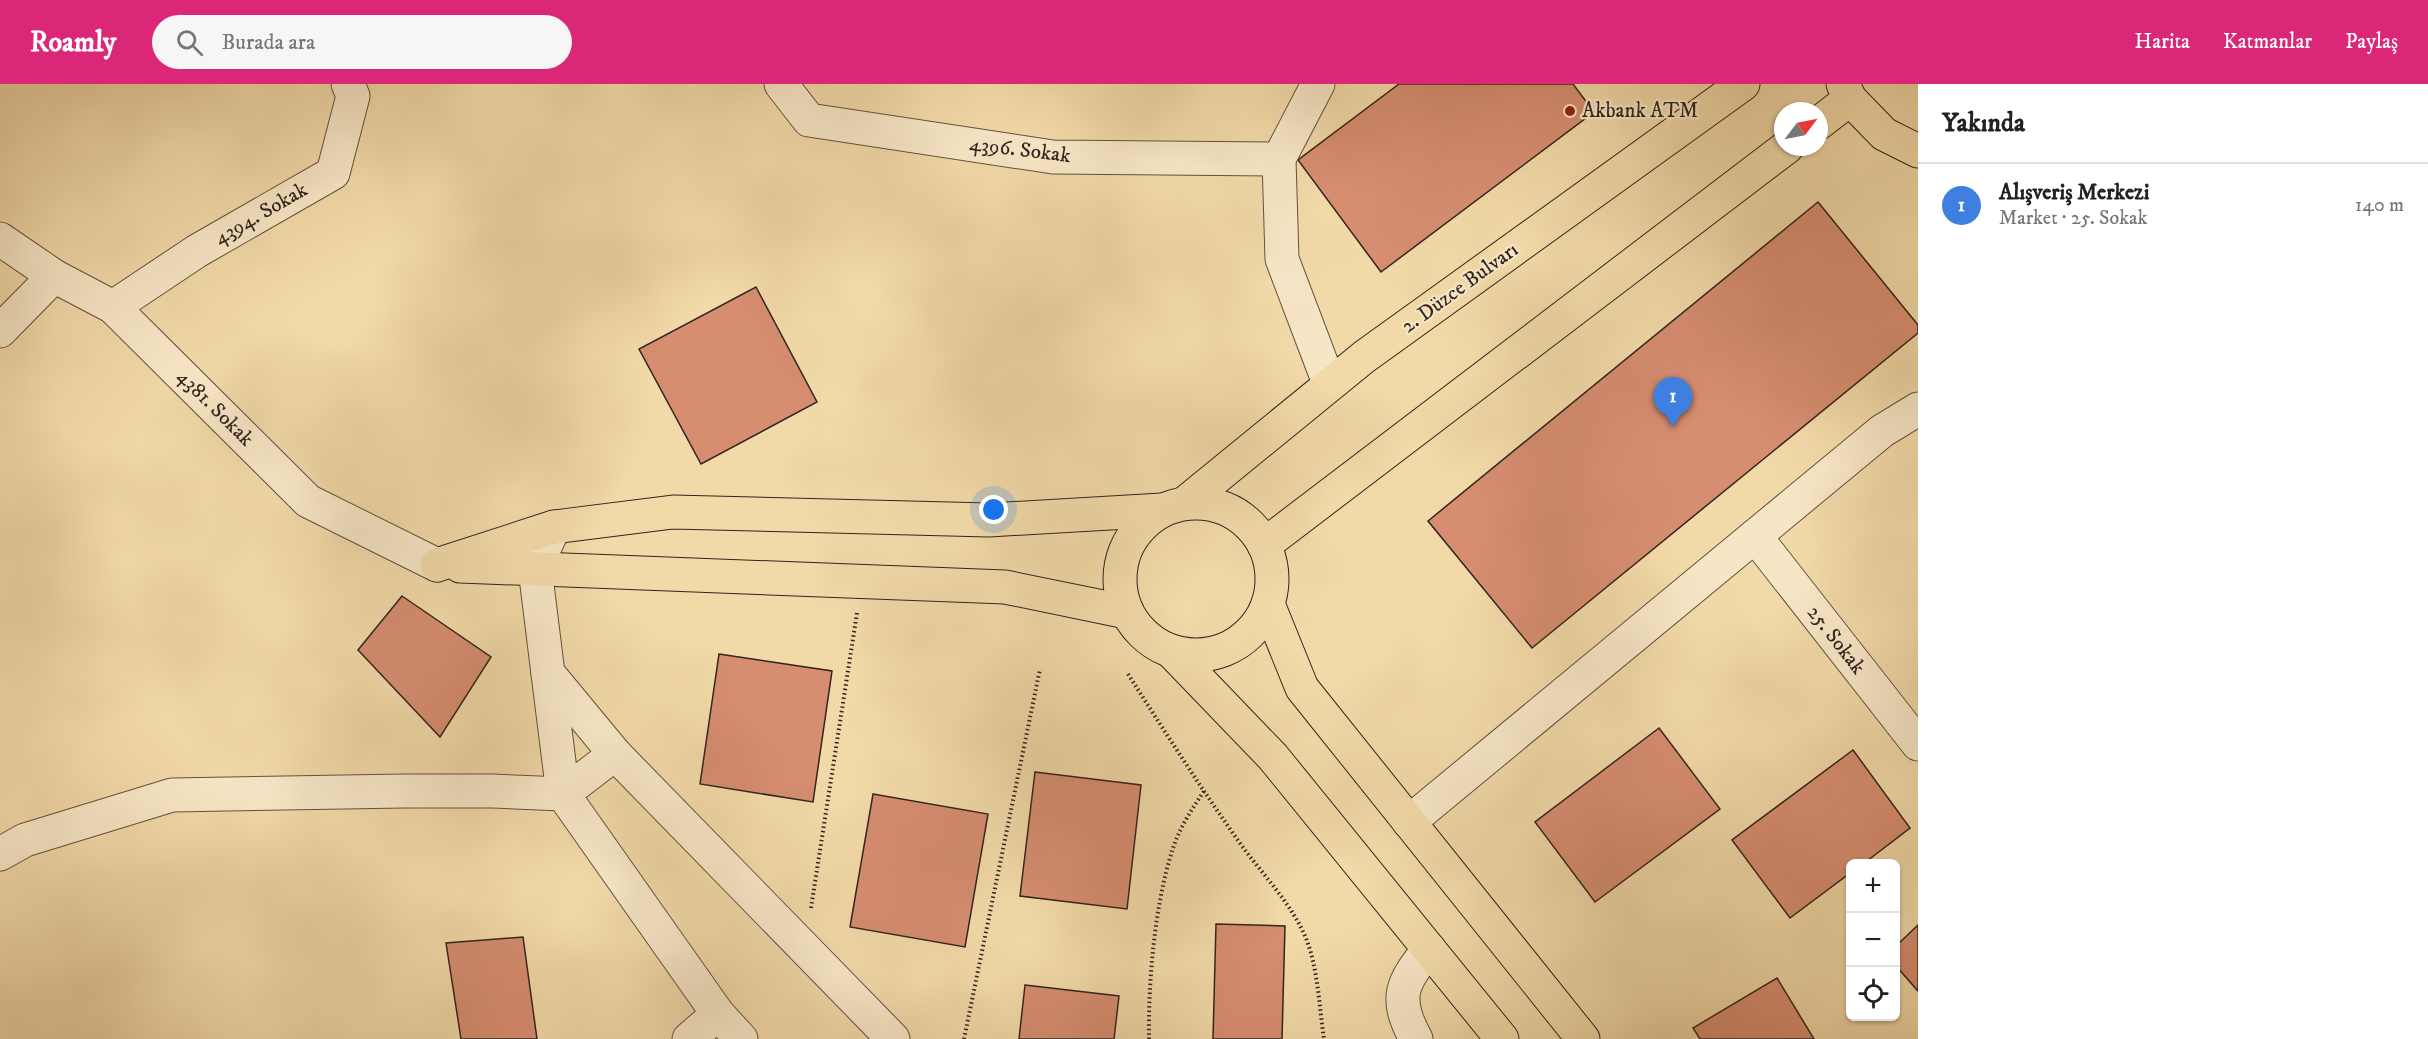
<!DOCTYPE html>
<html lang="tr">
<meta charset="utf-8">
<style>
:root{--surface:#fff;--page:#f6f6f6;--text:#222;--muted:#767676;--line:#e0e0e0;--accent:#db2777}
body{margin:0;font-family:"IM FELL DW Pica",serif;background:var(--page);color:var(--text)}
.controls{position:absolute;right:18px;bottom:18px;display:grid;overflow:hidden;border-radius:9px;box-shadow:0 2px 4px #0004}
.controls button{width:54px;height:54px;display:grid;place-items:center;padding:0;border:0;border-bottom:2px solid var(--line);background:var(--surface);color:var(--text);font:30px sans-serif}
.compass{position:absolute;left:1774px;top:18px;width:54px;height:54px;border-radius:50%;background:var(--surface);box-shadow:0 2px 4px #0004;rotate:58deg}
.you{position:absolute;left:994px;top:426px;width:21px;height:21px;margin:-15px;border:4px solid #fff;border-radius:50%;background:#1a73e8;box-shadow:0 0 0 9px #1a73e833}
.badge{display:grid;place-items:center;width:39px;height:39px;border-radius:50%;background:var(--accent);color:#fff;font-size:20px;font-weight:700}
.pin{position:absolute;translate:-50% -50px;filter:drop-shadow(0 2px 3px #0008)}
.pin::after{content:'';position:absolute;top:32px;width:21px;height:18px;background:inherit;clip-path:polygon(0 0,100% 0,50% 100%)}
.list{margin:0;padding:0;list-style:none}
h2{display:flex;justify-content:space-between;align-items:center;height:78px;margin:0;padding:0 24px;font-size:26px}
h2 small{font-size:20px;font-weight:400;color:var(--muted)}
.list li{display:grid;grid-template-columns:39px 1fr auto;gap:18px;align-items:center;box-sizing:border-box;height:84px;padding:0 24px;border-top:2px solid var(--line)}
.list b{display:block;font-size:22px;white-space:nowrap}
.list p{margin:0;font-size:20px;white-space:nowrap;color:var(--muted)}
.list em{font-size:20px;font-style:normal;color:var(--muted)}
.icon{flex:none;width:33px;height:33px;fill:none;stroke:currentColor;stroke-width:2;stroke-linecap:round;stroke-linejoin:round}
.map{position:relative;flex:none;width:1918px;height:955px;overflow:hidden}
header{display:flex;align-items:center;gap:36px;box-sizing:border-box;height:84px;padding:0 30px;background:var(--accent);color:#fff}
header strong{font-size:28px}
nav{display:flex;gap:33px;margin-inline-start:auto;font-size:21px}
.search{width:420px;height:54px;background:var(--page);display:flex;align-items:center;gap:15px;box-sizing:border-box;padding:0 21px;border-radius:33px;color:var(--muted);font-size:22px}
main{display:flex}
aside{flex:1;background:var(--surface)}
.map>svg:first-child{display:block}
.building{fill:#d68d70;stroke:#31241f;stroke-width:1.5}
.lines{fill:none;stroke-linecap:round;stroke-linejoin:round}
.minor-casing{stroke:#615141;stroke-width:35}
.major-casing{stroke:#31241f;stroke-width:35}
.path{stroke:#31241f;stroke-width:4;stroke-dasharray:1.5 3;stroke-linecap:butt}
.minor{stroke:#f7e6c6;stroke-width:33}
.major{stroke:#f2d9a8;stroke-width:33}
.poi-dot{fill:#8f2418;stroke:#f7e6c6;stroke-width:2}
.labels{text-anchor:middle;dominant-baseline:central;stroke-width:4.5;stroke-linejoin:round;paint-order:stroke}
.poi-label{font-size:21px;fill:#31241f;stroke:#f7e6c6;text-anchor:start}
.street-label{font-size:21px;fill:#31241f;stroke:#f7e6c6}
</style>
<header>
<strong>Roamly</strong>
<div class="search"><svg class="icon" aria-label="search" viewBox="0 0 24 24"><circle cx="10" cy="10" r="6"/><path d="M15 15l6 6"/></svg>Burada ara</div>
<nav><a>Harita</a><a>Katmanlar</a><a>Paylaş</a></nav>
</header>
<main>
<div class="map">
<svg width="1918" height="955" viewBox="0 0 1918 955">
<rect width="100%" height="100%" fill="#f2d9a8"/>
<filter id="stains"><feTurbulence type="fractalNoise" baseFrequency=".00333" numOctaves="4"/><feColorMatrix values="0 0 0 0 .2 0 0 0 0 .09 0 0 0 0 .02 0 0 0 .5 -.17"/></filter>
<radialGradient id="worn" r=".72"><stop offset=".6" stop-color="#630" stop-opacity="0"/><stop offset="1" stop-color="#630" stop-opacity=".3"/></radialGradient>
<!-- building -->
<g class="building">
<polygon points="1399,0 1573,0 1594,28 1381,188 1298,76"/>
<polygon points="1818,118 1918,241 1918,249 1532,564 1428,437"/>
<polygon points="756,203 817,318 701,380 639,265"/>
<polygon points="402,512 491,573 440,653 358,566"/>
<polygon points="719,570 832,587 813,718 700,700"/>
<polygon points="1659,644 1720,725 1595,818 1535,738"/>
<polygon points="1853,666 1910,744 1863,780 1850,780 1850,789 1790,834 1732,756"/>
<polygon points="1035,688 1141,701 1127,825 1020,812"/>
<polygon points="873,710 988,730 965,863 850,843"/>
<polygon points="1216,840 1285,842 1282,955 1213,955"/>
<polygon points="1918,841 1918,907 1896,882 1896,862"/>
<polygon points="523,853 537,955 461,955 446,859"/>
<polygon points="1777,894 1814,955 1700,955 1693,944"/>
<polygon points="1025,901 1119,912 1114,955 1019,955"/>
</g>
<g class="lines">
<defs>
<g id="minor">
<polyline points="781,0 809,36 1053,73 1279,75"/>
<polyline points="1318,0 1279,75 1282,175 1329,299"/>
<polyline points="0,155 54,192 113,223 308,417 437,481"/>
<polyline points="113,223 197,167 333,89 353,12 348,0"/>
<polyline points="0,247 54,192"/>
<polyline points="554,443 535,485 563,710 718,930 741,955"/>
<polyline points="1755,452 1918,660"/>
<polyline points="548,589 615,670 893,955"/>
<polyline points="1409,738 1882,347 1918,325"/>
<polyline points="0,770 25,756 172,711 404,707 493,707 563,710 615,670"/>
<polyline points="689,955 718,930"/>
<path d="M1416,955C1393,913 1402,899 1429,865"/>
</g>
<g id="major">
<polyline points="1843,0 1850,15 1884,50 1918,67"/>
<polyline points="1819,39 1850,15"/>
<polyline points="1185,419 1364,273 1743,0"/>
<circle cx="1196" cy="495" r="76"/>
<polyline points="1264,461 1787,63"/>
<polyline points="437,481 554,443 673,428 989,436 1162,426"/>
<polyline points="460,482 1005,503 1127,528"/>
<polyline points="1268,520 1302,604 1583,955"/>
<polyline points="1171,567 1273,673 1502,955"/>
</g>
</defs>
<!-- minor casing -->
<use href="#minor" class="minor-casing"/>
<!-- major casing -->
<use href="#major" class="major-casing"/>
<!-- path -->
<g class="path">
<path d="M1128,590C1165,648 1202,706 1242,762C1263,791 1290,818 1305,852C1318,882 1319,922 1324,955"/>
<polyline points="811,824 857,529"/>
<polyline points="964,955 1040,585"/>
<path d="M1149,955C1148,898 1155,818 1173,764C1180,743 1192,725 1204,707"/>
</g>
<!-- minor -->
<use href="#minor" class="minor"/>
<!-- major -->
<use href="#major" class="major"/>
</g>
<!-- markers -->
<circle class="poi-dot" cx="1570" cy="27" r="6"/>
<g class="labels">
<!-- poi labels -->
<g class="poi-label">
<text x="1582" y="27">Akbank ATM</text>
</g>
<!-- street labels -->
<g class="street-label">
<text transform="translate(1020 66) rotate(7)">4396. Sokak</text>
<text transform="translate(261 130) rotate(-30)">4394. Sokak</text>
<text transform="translate(1460 204) rotate(-36)">2. Düzce Bulvarı</text>
<text transform="translate(215 324) rotate(45)">4381. Sokak</text>
<text transform="translate(1836 556) rotate(52)">25. Sokak</text>
</g>
</g>
<rect width="100%" height="100%" filter="url(#stains)"/>
<rect width="100%" height="100%" fill="url(#worn)"/>
</svg>
<div class="controls">
<button>+</button>
<button>−</button>
<button><svg class="icon" aria-label="locate" viewBox="0 0 24 24"><circle cx="12" cy="12" r="6"/><path d="M12 2v4M12 18v4M2 12h4M18 12h4"/></svg></button>
</div>
<svg class="compass" viewBox="-18 -18 36 36"><path d="M0-13l5 13h-10z" fill="#e53935"/><path d="M0 13l5-13h-10z" fill="#767676"/></svg>
<div class="you"></div>
<div class="pin badge" style="left:1673px;top:343px;background:#3f7fe0">1</div>
</div>
<aside>
<h2>Yakında<small></small></h2>
<ul class="list">
<li><span class="badge" style="background:#3f7fe0">1</span><div><b>Alışveriş Merkezi</b><p>Market · 25. Sokak</p></div><em>140 m</em></li>
</ul>
</aside>
</main>
